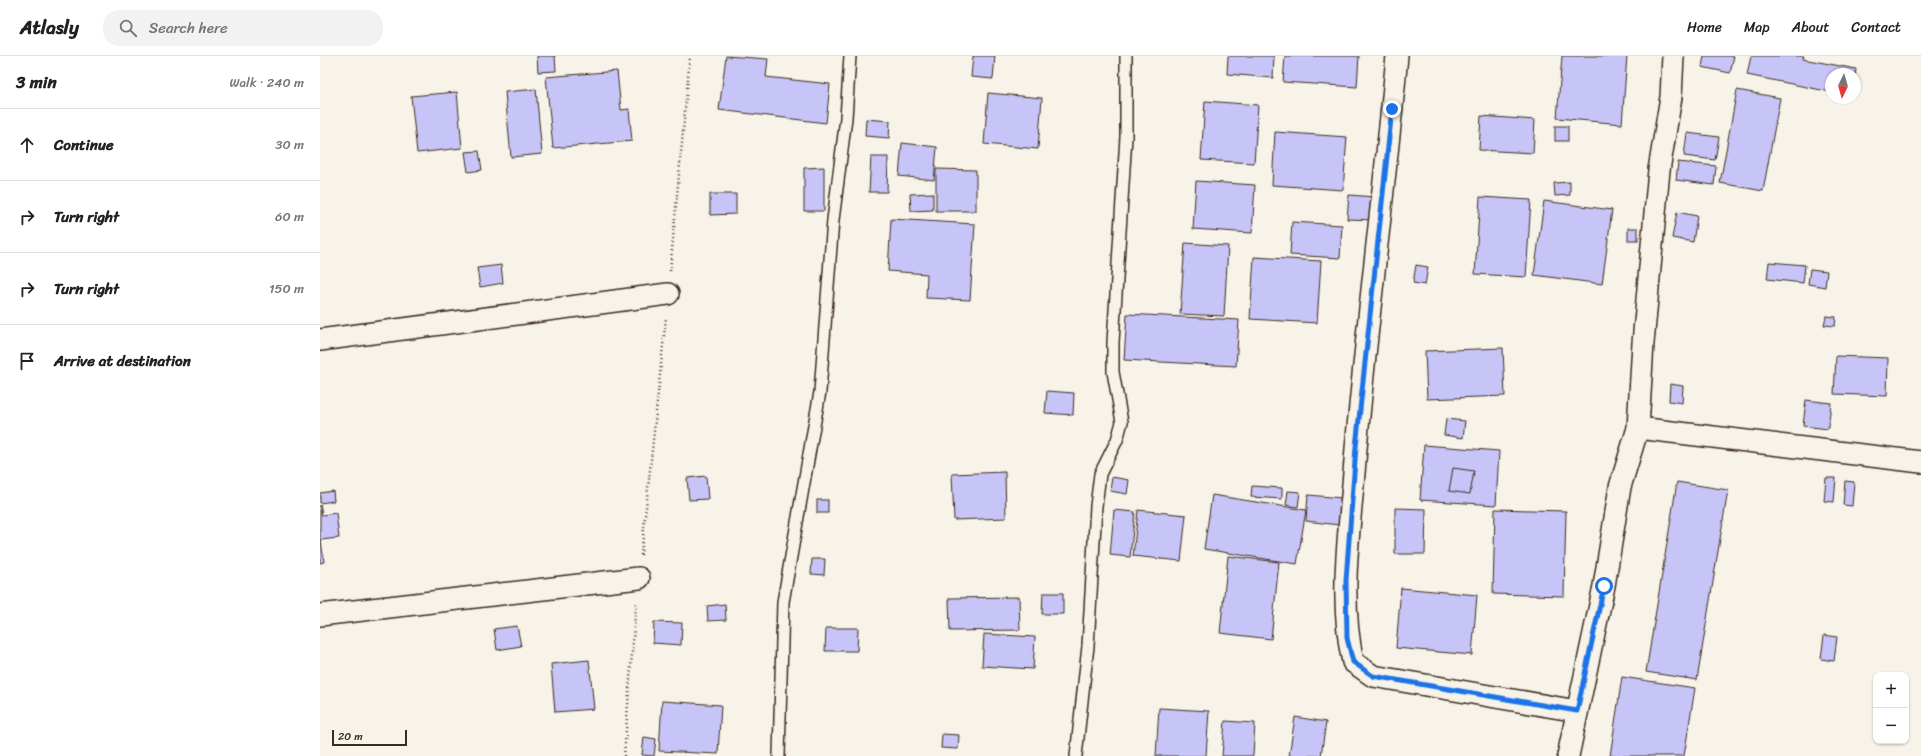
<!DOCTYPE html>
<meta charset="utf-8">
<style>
:root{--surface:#fff;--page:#f2f2f2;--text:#202124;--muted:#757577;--line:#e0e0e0}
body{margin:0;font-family:Sriracha,sans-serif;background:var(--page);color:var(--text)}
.controls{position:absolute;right:12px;bottom:12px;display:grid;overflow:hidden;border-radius:8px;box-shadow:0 1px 3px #0004}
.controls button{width:36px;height:36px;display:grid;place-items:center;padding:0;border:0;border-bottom:1px solid var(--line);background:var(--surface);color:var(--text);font:20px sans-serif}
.compass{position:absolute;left:1505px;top:12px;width:36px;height:36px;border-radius:50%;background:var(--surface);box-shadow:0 1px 3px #0004;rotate:185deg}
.scale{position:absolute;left:12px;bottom:10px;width:75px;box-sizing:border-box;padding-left:4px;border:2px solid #3b2a1e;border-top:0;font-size:11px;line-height:14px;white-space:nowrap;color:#3b2a1e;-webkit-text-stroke:3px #f7f3e8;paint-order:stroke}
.stop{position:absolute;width:12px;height:12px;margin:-9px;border:3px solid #1a73e8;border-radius:50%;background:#fff}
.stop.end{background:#1a73e8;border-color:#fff;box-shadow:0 1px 4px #0008}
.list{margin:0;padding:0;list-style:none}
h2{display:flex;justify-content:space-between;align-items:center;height:52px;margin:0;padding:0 16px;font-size:17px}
h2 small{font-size:13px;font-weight:400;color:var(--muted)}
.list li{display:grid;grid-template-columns:26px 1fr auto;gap:12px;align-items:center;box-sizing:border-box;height:72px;padding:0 16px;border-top:1px solid var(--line)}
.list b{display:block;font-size:15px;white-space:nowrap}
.list em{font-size:13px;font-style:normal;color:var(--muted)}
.icon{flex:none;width:22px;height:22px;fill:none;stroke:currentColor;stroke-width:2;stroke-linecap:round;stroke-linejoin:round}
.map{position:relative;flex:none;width:1601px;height:700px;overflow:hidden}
header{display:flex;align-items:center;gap:24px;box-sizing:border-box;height:56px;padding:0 20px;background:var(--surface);border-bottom:1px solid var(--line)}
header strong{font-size:19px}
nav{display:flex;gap:22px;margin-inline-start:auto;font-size:14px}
.search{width:280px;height:36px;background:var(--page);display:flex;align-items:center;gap:10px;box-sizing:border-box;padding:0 14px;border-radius:16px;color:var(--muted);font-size:15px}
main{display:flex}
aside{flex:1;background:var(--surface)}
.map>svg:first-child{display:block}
.building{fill:#c7c5f7;stroke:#3b2a1e}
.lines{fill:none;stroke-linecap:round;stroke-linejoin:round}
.lane-casing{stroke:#3b2a1e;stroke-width:14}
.street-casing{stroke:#3b2a1e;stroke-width:24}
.path{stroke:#3b2a1e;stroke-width:2.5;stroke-dasharray:1 3;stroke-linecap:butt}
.lane{stroke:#f7f3e8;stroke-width:11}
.street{stroke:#f7f3e8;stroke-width:21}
.route{stroke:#1a73e8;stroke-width:5}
</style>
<header>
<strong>Atlasly</strong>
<div class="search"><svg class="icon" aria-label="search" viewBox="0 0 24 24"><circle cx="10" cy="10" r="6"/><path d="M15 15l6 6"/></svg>Search here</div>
<nav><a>Home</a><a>Map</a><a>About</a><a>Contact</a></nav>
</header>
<main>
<aside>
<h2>3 min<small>Walk · 240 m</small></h2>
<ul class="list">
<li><svg class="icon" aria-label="ahead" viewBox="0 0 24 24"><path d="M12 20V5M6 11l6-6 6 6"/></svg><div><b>Continue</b></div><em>30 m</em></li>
<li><svg class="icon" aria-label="right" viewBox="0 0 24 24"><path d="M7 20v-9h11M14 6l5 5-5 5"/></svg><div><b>Turn right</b></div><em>60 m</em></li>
<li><svg class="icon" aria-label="right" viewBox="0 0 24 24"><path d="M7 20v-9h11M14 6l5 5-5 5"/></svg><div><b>Turn right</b></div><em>150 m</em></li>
<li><svg class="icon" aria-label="arrive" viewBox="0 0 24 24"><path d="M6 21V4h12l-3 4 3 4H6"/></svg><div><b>Arrive at destination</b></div></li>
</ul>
</aside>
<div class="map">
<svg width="1601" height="700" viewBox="0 0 1601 700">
<rect width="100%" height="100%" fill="#f7f3e8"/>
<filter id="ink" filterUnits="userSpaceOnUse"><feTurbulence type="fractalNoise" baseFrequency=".025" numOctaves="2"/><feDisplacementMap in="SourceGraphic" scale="8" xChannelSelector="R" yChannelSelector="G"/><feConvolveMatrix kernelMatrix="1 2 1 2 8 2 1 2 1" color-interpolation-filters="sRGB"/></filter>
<g filter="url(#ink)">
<!-- building -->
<g class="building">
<polygon points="217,0 235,0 236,15 218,16"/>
<polygon points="406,0 448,3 446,21 510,28 506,67 399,54"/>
<polygon points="653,0 675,0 673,23 651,21"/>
<polygon points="908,0 954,0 953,22 907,18"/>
<polygon points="965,0 1039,0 1037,31 963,26"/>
<polygon points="1242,0 1307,0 1302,68 1237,62"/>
<polygon points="1384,0 1414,0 1410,17 1382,11"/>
<polygon points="1431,0 1484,0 1483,3 1536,13 1535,20 1535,18 1511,18 1511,36 1427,19"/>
<polygon points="297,15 301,54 309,53 312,85 233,92 226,21"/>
<polygon points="216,33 222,98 191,101 185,36"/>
<polygon points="1417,34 1460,42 1443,135 1400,127"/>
<polygon points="137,36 142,92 97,97 91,40"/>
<polygon points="668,37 722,42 718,93 664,88"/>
<polygon points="885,45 938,49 934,107 881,104"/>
<polygon points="1161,60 1215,64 1213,97 1159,94"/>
<polygon points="546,63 570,65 569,82 545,80"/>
<rect x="1235" y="70" width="13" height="15"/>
<polygon points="955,76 1027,81 1023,134 952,129"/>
<polygon points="1367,77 1399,81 1395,104 1364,100"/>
<polygon points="582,87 617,91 614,124 579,120"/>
<polygon points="159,95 162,114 148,116 145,96"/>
<polygon points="551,101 568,101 567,136 549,136"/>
<polygon points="1358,106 1396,110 1394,129 1356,124"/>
<polygon points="504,111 504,155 484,155 484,112"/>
<polygon points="616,113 656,114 656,155 616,155"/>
<polygon points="876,125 935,129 932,177 873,173"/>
<polygon points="1250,126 1250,139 1235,140 1234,127"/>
<polygon points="613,137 613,154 591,155 590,138"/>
<polygon points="390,138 416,138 416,158 390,159"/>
<polygon points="1029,139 1055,141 1054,164 1027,163"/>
<polygon points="1160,141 1211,144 1206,221 1155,218"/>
<polygon points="1224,145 1292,154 1282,228 1214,219"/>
<polygon points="1357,156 1377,160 1373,186 1352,182"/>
<polygon points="571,163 655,168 650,244 606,242 607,218 568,215"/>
<polygon points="972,166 1022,169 1020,202 970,199"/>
<rect x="1308" y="172" width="10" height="12"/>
<polygon points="865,187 908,190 904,260 860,258"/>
<polygon points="934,201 1001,205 997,267 930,263"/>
<polygon points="1449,206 1485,209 1483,227 1447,223"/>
<polygon points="181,209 183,227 160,231 157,212"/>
<polygon points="1096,209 1108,211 1105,229 1093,227"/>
<polygon points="1490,213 1507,215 1505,231 1488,228"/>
<polygon points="807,258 919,264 916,310 804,304"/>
<polygon points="1506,260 1516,261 1515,270 1504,269"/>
<polygon points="1183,292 1185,340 1107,343 1105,295"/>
<polygon points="1516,300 1568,302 1567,340 1514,338"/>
<polygon points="1350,328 1363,330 1362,347 1349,345"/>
<polygon points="727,335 754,337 753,359 725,357"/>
<polygon points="1486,344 1511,347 1508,373 1483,370"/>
<polygon points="1126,363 1145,365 1143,382 1124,379"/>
<polygon points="1104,389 1179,395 1176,449 1100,444"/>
<polygon points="1133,412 1154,415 1150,438 1129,435"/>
<polygon points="685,416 686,462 634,464 632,418"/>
<polygon points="386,420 388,443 369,444 367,422"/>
<polygon points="792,421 809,424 807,438 790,435"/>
<polygon points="1506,422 1516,422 1514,446 1504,445"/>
<polygon points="1525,425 1534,426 1532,450 1523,449"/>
<polygon points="1357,426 1408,434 1377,624 1326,616"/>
<polygon points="932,430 962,432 962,443 931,441"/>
<polygon points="13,435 14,445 0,447 0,437"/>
<polygon points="968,435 980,436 978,451 966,449"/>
<polygon points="892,439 986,454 977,508 884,493"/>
<polygon points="988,439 1022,442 1019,469 986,465"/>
<rect x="497" y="444" width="11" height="13"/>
<polygon points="0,449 2,459 16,457 19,482 1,484 4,506 0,507"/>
<polygon points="1075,452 1106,453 1105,498 1075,498"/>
<polygon points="1175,453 1246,455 1244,540 1173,538"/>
<polygon points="794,454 815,456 810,501 790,499"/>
<polygon points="818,454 866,459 861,505 813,500"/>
<polygon points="908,500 959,506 951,583 900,577"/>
<polygon points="492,503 505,503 504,519 491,518"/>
<polygon points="1081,532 1157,539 1152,599 1076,592"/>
<polygon points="723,537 743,537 743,558 722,558"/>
<polygon points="699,541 700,574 630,575 629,542"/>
<polygon points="405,548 406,564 388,565 387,550"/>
<polygon points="334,566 362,567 361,589 333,587"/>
<polygon points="197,570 201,590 177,594 174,573"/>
<polygon points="506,572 538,572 537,595 505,595"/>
<polygon points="664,578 715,581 713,613 662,610"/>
<polygon points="1504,579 1517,581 1514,605 1501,603"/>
<polygon points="269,604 274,653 235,656 231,608"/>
<polygon points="1302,621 1375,632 1364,700 1290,700"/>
<polygon points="342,645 401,649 398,698 339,695"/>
<polygon points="839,652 889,655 886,700 836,700"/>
<polygon points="975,661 1006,666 1001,700 969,700"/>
<polygon points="905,665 935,667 933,700 902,700"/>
<polygon points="622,678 639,679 638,693 621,692"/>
<polygon points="324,681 336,683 334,700 322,699"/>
</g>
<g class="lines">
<defs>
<g id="lane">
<polyline points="459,700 463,546 500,336 513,164 526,62 530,0"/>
<polyline points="756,700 768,590 776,450 780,418 797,384 802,366 793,316 793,286 806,81 806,0"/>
</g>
<g id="street">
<path d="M1077,0C1064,139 1045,278 1034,417C1029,479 1019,544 1033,606L1053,620L1257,655"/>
<polyline points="0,284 348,238"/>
<polyline points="1318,372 1601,406"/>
<polyline points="0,559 319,522"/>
<polyline points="1248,700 1284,530 1300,431 1318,372 1323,287 1339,114 1351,41 1353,0"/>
</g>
</defs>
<!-- lane casing -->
<use href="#lane" class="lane-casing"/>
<!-- street casing -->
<use href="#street" class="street-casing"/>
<!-- path -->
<g class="path">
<polyline points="350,215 370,0"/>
<polyline points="321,499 346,261"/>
<polyline points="304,700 316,546"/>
</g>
<!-- lane -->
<use href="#lane" class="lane"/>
<!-- street -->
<use href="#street" class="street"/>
</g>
</g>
<g class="lines" filter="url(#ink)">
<!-- route -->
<polyline class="route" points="1072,53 1036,391 1026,524 1027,582 1033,606 1053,620 1257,655 1284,530"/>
</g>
</svg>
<div class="controls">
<button>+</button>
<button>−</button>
</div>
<svg class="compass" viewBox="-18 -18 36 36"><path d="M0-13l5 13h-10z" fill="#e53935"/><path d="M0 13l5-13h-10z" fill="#757577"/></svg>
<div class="scale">20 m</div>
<div class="stop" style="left:1284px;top:530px"></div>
<div class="stop end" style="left:1072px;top:53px"></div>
</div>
</main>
